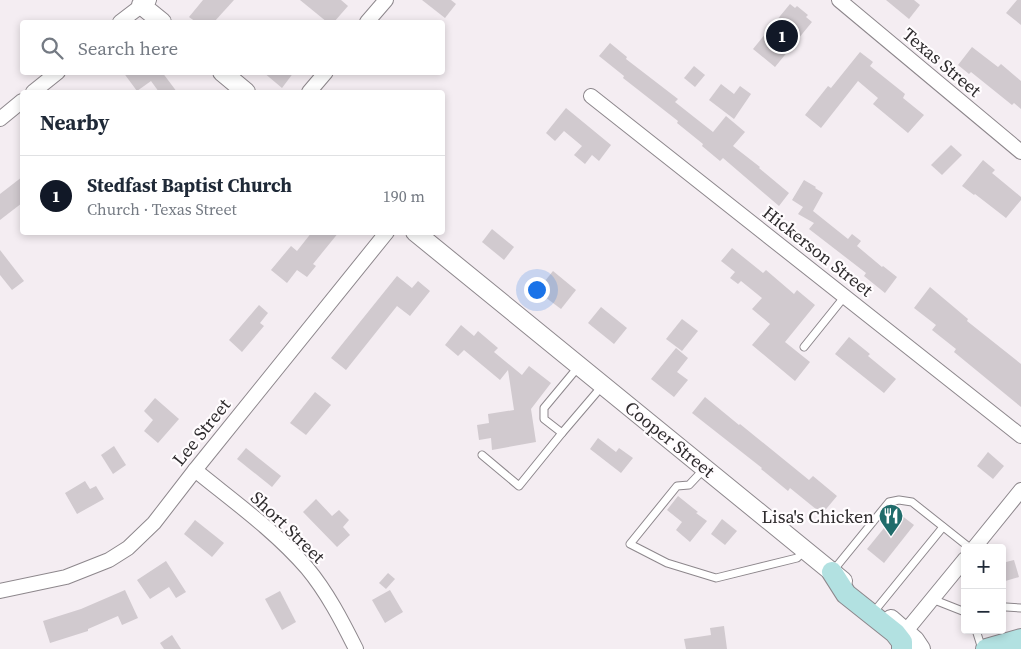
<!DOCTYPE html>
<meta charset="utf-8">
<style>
:root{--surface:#fff;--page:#f6f6f7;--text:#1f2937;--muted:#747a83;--line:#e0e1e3;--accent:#111827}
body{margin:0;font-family:"Source Serif 4",serif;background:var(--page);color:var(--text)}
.controls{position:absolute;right:15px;bottom:15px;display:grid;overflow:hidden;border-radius:5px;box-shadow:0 2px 8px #0003}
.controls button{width:45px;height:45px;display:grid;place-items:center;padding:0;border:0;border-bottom:1px solid var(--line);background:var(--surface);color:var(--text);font:25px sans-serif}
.you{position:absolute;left:536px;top:289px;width:18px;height:18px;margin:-12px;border:4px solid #fff;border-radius:50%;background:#1a73e8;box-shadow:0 0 0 8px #1a73e833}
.badge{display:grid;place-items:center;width:32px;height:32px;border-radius:50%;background:var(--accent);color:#fff;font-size:16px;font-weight:700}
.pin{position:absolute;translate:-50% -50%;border:2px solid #fff;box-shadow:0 1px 5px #0006}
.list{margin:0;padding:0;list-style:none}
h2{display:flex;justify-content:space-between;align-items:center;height:65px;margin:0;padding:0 20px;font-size:21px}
h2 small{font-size:16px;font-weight:400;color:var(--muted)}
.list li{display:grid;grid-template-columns:32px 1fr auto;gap:15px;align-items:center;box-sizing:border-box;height:80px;padding:0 20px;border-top:1px solid var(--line)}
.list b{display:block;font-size:19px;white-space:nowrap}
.list p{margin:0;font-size:16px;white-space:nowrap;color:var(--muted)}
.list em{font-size:16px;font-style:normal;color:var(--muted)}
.icon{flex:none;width:28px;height:28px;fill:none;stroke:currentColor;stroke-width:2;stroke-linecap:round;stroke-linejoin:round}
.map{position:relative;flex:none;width:1021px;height:649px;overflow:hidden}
.search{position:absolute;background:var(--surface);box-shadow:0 2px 8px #0003;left:20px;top:20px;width:425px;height:55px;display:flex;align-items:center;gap:12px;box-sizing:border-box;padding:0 18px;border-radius:5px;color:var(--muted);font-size:19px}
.panel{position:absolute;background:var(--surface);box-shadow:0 2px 8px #0003;left:20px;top:90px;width:425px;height:145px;border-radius:5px}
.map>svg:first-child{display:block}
.building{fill:#d1cacf}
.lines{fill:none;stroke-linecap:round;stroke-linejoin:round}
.service-casing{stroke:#8d878c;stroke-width:9}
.minor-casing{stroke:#8d878c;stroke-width:16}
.tertiary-casing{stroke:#8d878c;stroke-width:20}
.secondary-casing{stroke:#8d878c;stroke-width:22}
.service{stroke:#fff;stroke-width:7}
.minor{stroke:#fff;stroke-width:14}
.tertiary{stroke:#fff;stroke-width:18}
.secondary{stroke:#b2e1e1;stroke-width:20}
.labels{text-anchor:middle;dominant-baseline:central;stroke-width:4.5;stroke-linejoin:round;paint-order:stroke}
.street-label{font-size:18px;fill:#2e2b2d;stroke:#fffcfe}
.poi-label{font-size:18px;fill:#2e2b2d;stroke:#fffcfe;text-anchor:end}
</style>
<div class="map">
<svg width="1021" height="649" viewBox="0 0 1021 649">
<rect width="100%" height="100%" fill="#f4edf2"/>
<!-- building -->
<g class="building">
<polygon points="203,0 234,0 214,22 196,22 189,17"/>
<polygon points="300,0 341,0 348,6 334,22 327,22"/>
<polygon points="422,0 451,0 456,4 445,18"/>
<polygon points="886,0 914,0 920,5 909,19"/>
<polygon points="1017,0 1021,0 1021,25 1006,13"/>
<polygon points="790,4 795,8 797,6 808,15 806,17 812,22 775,67 753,49"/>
<polygon points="610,43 627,57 626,59 678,99 675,102 713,132 726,116 745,132 733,146 760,167 759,168 789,193 779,206 723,158 720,161 702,146 703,144 677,123 678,121 623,78 624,76 599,56"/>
<polygon points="972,47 998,67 1001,64 1021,81 1021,109 1014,103 1012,105 971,72 969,74 958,65"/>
<polygon points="860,52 873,62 870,66 905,94 903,98 924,115 908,133 873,104 878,98 858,81 821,128 805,115 828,86 831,88"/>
<polygon points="694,66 705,75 695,87 684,78"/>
<polygon points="123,72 162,72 177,92 159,92 151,81 137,91"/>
<polygon points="263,72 294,72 282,88"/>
<polygon points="721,84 734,94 740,86 751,94 734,119 709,100"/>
<polygon points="566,108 611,145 599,161 592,155 585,164 574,155 582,146 564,131 555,141 546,133"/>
<polygon points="951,145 962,155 942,175 931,165"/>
<polygon points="983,160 995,170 992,173 1021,197 1021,200 1006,218 975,194 974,195 962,186"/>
<polygon points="22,177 22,203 0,220 0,194"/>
<polygon points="804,180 816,187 815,188 823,193 813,211 848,239 852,234 861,241 857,246 882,267 883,266 897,277 885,293 864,276 866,273 809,229 814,223 798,214 803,207 792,200"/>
<polygon points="492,229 514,247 504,260 482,242"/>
<polygon points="312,232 339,232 313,264 316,266 307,277 297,270 287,283 271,270 291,246 297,251"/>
<polygon points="732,248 763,273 766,270 794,294 797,290 815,305 785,342 810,362 795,381 752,345 770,324 752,309 762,298 741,281 738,284 730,278 735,272 721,261"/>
<polygon points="0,250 24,281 12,290 0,275"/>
<polygon points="553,271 576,290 561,309 537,291"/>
<polygon points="397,276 412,288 418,281 430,291 410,316 397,306 346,370 331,358"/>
<polygon points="930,287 968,319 967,321 1021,364 1021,407 954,352 956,349 932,330 936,325 914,308"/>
<polygon points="259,305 268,313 260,323 264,326 242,352 229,340"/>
<polygon points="601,307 627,328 614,344 588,323"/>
<polygon points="682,319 698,331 682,351 666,339"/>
<polygon points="461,325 474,336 478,331 498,348 494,352 522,375 529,366 551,383 531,409 536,442 492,450 491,438 479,440 477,425 489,423 488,414 514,410 508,370 500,380 464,350 458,356 445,345"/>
<polygon points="849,337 870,354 868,356 896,379 884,393 835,354"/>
<polygon points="676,348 688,358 677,372 688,380 674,397 651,379"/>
<polygon points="315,392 331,405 306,435 290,423"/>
<polygon points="705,397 739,425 740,424 809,480 813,476 837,496 822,514 790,488 788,491 761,469 762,468 692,413"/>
<polygon points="155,398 179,419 158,443 144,431 153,420 144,411"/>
<polygon points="598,438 616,452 619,448 633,458 621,473 590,449"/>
<polygon points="114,446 126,465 113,474 101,455"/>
<polygon points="246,448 281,476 272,487 237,459"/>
<polygon points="988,452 1004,466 993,479 977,466"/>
<polygon points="85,481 90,489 96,486 104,499 77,514 65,493"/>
<polygon points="678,496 698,512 696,513 707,521 690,542 676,530 682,522 667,510"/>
<polygon points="316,499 332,516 339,510 349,520 343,527 350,535 337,547 303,512"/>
<polygon points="897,512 914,525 884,563 867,549"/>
<polygon points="722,519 737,531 725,545 711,534"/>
<polygon points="195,520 224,543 212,557 184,534"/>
<polygon points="1014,560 1019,577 1002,582 1002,563"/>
<polygon points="166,561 186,592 176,598 169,587 150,599 137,580"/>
<polygon points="388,573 395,579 386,589 379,583"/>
<polygon points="125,590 138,618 122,625 118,616 88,629 88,631 50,643 43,621 81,609"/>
<polygon points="390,590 403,612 385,623 372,600"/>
<polygon points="280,591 296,622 282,630 265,599"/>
<polygon points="724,626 727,649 686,649 684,639 711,635 710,628"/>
<polygon points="172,635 181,649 164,649 160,643"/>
</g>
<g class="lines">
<defs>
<g id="service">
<polyline points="804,347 845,296"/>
<polyline points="579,366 544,408 544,419 562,433 603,385"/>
<polyline points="482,455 519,486 562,433"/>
<polyline points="705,468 689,485 677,486 630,544 667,563 716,578 797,558 804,551"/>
<polyline points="832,572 889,502 899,500 912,502 970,548"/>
<polyline points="932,599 965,612"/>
<polyline points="1006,607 1021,608"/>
<polyline points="877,608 943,527"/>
<polyline points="976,630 982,649"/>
</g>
<g id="minor">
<polyline points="839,0 1021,152"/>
<polyline points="120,22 149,0"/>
<polyline points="367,22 386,0"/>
<polyline points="33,92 58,72"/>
<polyline points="309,92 326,72"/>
<polyline points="591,96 1021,436"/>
<polyline points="0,119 22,101"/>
<path d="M195,470C233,501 274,530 307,568C327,592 342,621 356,649"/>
<polyline points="974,548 1021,490"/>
<polyline points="0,591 66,577 109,560 128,548 154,523 195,470 387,232"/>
<polyline points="906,631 965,559"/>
</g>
<g id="tertiary">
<polyline points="141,5 162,22"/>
<polyline points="222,72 246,92"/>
<polyline points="415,232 843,581"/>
<polyline points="891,619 915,640 921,649"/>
</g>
<g id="secondary">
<polyline points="832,572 846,594 895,633 902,642 902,649"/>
<polyline points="986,649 1021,639"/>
</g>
</defs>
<!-- service casing -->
<use href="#service" class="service-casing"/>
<!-- minor casing -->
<use href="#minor" class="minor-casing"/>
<!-- tertiary casing -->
<use href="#tertiary" class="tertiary-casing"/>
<!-- secondary casing -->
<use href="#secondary" class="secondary-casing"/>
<!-- service -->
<use href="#service" class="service"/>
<!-- minor -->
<use href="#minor" class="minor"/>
<!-- tertiary -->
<use href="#tertiary" class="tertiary"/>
<!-- secondary -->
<use href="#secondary" class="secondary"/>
</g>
<!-- icons -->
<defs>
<symbol id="restaurant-pin" viewBox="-11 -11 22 30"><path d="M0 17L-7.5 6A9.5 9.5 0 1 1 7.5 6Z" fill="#206c6b" stroke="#fffcfe"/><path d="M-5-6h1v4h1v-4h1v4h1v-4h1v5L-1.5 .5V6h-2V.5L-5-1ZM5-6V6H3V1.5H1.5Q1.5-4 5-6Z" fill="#fff"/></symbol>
</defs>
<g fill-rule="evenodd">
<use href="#restaurant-pin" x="877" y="502" width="28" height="38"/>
</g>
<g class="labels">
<!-- street labels -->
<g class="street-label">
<text transform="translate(942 62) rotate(40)">Texas Street</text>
<text transform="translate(818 251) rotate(38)">Hickerson Street</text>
<text transform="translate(201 432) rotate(-51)">Lee Street</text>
<text transform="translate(670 439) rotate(39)">Cooper Street</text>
<text transform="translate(288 527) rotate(44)">Short Street</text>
</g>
<!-- poi labels -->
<g class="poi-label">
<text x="874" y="516">Lisa's Chicken</text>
</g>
</g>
</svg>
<div class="controls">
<button>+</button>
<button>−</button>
</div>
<div class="you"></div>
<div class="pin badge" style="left:782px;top:36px">1</div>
<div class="search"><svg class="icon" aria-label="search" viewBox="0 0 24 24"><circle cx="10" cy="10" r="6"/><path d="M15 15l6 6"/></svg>Search here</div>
<section class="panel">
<h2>Nearby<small></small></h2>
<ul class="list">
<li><span class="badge">1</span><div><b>Stedfast Baptist Church</b><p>Church · Texas Street</p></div><em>190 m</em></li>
</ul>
</section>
</div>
